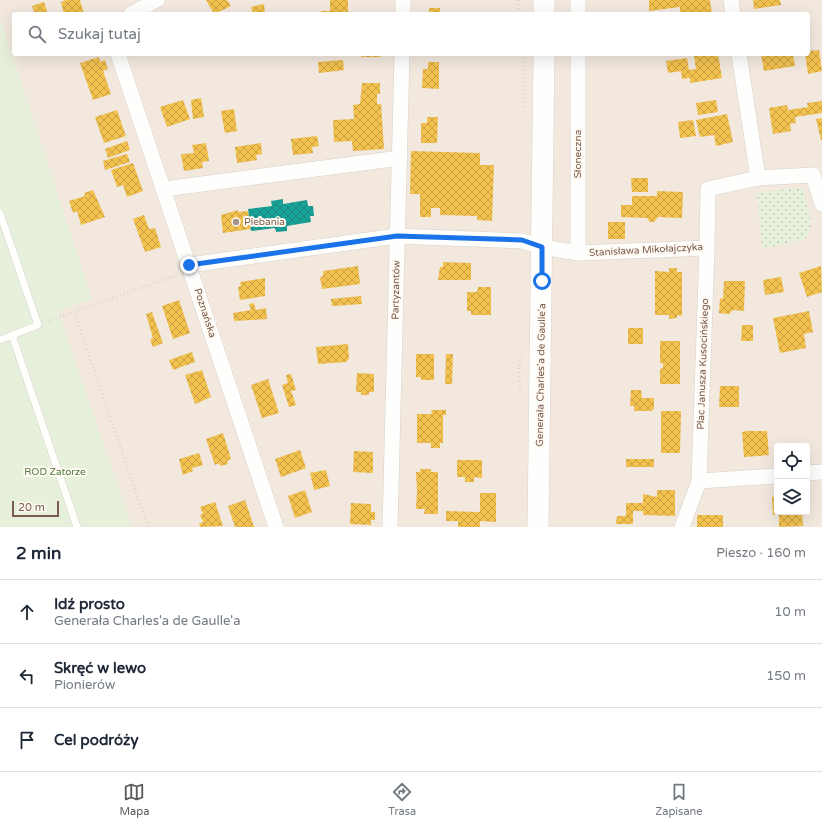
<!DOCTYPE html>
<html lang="pl">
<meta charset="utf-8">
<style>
:root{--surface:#fff;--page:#f2f2f3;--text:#1f2937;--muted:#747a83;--line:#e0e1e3;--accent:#5c585b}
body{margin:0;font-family:"Varela Round",sans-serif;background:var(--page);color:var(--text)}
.controls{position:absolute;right:12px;bottom:12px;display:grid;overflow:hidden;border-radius:4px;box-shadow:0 4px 16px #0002}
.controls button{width:36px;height:36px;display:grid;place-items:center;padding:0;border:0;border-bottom:1px solid var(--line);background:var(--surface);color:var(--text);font:20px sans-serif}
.scale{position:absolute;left:12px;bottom:10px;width:47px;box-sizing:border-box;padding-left:4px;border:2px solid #7a5c4d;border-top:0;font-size:11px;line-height:14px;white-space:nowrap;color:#7a5c4d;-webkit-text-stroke:3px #fffaf3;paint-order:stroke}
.stop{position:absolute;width:12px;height:12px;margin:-9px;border:3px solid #1a73e8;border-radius:50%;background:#fff}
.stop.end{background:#1a73e8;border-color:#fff;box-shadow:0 1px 4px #0008}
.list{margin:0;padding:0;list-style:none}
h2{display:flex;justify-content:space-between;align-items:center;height:52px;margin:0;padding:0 16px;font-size:17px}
h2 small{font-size:13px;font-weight:400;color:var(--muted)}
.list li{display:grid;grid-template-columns:26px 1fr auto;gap:12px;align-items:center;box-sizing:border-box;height:64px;padding:0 16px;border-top:1px solid var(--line)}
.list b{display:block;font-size:15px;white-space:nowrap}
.list p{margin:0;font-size:13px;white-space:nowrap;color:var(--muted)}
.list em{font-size:13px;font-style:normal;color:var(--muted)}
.icon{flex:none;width:22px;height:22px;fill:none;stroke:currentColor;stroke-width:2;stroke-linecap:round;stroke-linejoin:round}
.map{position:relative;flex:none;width:822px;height:527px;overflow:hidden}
.search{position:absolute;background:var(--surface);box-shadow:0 4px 16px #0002;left:12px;right:12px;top:12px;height:44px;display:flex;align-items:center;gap:10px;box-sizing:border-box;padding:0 14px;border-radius:4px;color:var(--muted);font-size:15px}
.sheet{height:244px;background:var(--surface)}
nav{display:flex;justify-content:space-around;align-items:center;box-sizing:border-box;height:56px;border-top:1px solid var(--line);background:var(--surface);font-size:11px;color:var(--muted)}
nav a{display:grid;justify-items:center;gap:2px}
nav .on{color:var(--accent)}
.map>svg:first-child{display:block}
.residential{fill:#f2e8de;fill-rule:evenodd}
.park{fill:url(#park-dots)}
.garden{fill:#e7f0db}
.homes{fill:url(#homes-cross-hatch)}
.public{fill:url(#public-cross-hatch)}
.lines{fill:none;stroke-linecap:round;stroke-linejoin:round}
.lane-casing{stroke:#d7d1cb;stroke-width:8}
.street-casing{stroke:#d7d1cb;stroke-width:16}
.secondary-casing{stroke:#d9d2cb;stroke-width:22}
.path{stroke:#dcd5d0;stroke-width:2.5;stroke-dasharray:1 3;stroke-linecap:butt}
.lane{stroke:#fefefd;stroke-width:7}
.street{stroke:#fefefd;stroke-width:15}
.secondary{stroke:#fefefd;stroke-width:21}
.route{stroke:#1a73e8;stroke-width:5}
.poi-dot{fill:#a69286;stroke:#fffaf3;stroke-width:1.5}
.labels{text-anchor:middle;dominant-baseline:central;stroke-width:4;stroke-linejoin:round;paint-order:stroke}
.street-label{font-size:10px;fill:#7a5c4d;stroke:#fffaf3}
.poi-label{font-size:10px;fill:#7a5c4d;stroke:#fffaf3;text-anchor:start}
.park-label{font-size:10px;fill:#537a41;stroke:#fffaf3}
</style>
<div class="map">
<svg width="822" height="527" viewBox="0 0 822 527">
<defs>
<pattern id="park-dots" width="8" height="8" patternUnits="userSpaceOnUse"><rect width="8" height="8" fill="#e7f0db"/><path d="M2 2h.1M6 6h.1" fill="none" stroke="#c0c6b4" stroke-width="1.8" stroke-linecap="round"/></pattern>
<pattern id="homes-cross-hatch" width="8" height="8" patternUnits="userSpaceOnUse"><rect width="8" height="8" fill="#f2c14e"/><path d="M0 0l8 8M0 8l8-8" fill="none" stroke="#c9a043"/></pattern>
<pattern id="public-cross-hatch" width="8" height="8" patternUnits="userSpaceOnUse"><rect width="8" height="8" fill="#17a398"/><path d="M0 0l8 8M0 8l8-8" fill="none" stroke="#1a887e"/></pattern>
</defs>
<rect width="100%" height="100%" fill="#f9f5f0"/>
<!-- residential -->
<path class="residential" d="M0,0H822V527H132L57,310L92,299L0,18ZM14,14H808V54H14ZM777,446H807V512H777Z"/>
<!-- park -->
<path class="park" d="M801,187L804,192C807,207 817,227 805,239L762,249L757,193Z"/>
<!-- garden -->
<polygon class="garden" points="0,18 92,299 58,311 132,527 0,527"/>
<!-- homes -->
<g class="homes">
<polygon points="66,0 80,0 84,14 64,14 61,2"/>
<polygon points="206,0 227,0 231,6 214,14"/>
<polygon points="330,0 348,0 348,14 321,14 321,11 330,11"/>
<polygon points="649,0 710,0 712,14 694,14 693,12 680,14 680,7 649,11"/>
<polygon points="753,0 780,0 781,5 754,9"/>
<polygon points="44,2 48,14 35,14 32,6"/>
<polygon points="264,4 265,14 253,14 251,7"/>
<rect x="429" y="8" width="11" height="6"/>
<polygon points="819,50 822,71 808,74 805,54 808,54 808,51"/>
<rect x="361" y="54" width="20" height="3"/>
<polygon points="708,54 718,54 722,78 690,83 690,78 682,79 681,71 668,73 666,61 687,58 689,70 696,69 694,56"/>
<polygon points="761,54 793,54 795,66 764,71"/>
<polygon points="99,57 100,62 105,60 108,69 103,71 111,94 93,100 80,63"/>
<polygon points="343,60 344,70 319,73 318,62"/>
<polygon points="428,62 439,62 439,89 422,88 423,69 428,69"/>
<polygon points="362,83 380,83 380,94 377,94 377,104 381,104 384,149 353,151 352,141 334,142 333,120 354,119 353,105 360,104"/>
<polygon points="201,98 204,117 193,119 191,100"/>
<polygon points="183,100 190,119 167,127 160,107"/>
<polygon points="716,100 718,112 698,115 696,103"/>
<polygon points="822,101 822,113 795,117 796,123 790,124 791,131 773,134 769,108 787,105 788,110 808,107 807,103"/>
<polygon points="234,109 237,131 225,133 221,111"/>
<polygon points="117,110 126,136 104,143 95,117"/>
<polygon points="727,114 733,142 716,146 714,135 700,137 696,120"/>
<polygon points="427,117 438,117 437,143 421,143 421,123 427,123"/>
<polygon points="822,118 822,140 821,140 816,119"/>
<polygon points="693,120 696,136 680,138 678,122"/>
<polygon points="317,136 319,146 312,147 313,153 293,155 291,139"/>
<polygon points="127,141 130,150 108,158 105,149"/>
<polygon points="206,143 209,161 202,162 203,168 184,171 181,154 194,153 192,145"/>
<polygon points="261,143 262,154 256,155 257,160 237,163 235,147"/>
<polygon points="411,151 480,153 480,165 494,165 492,221 477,220 477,216 440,215 440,208 431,208 431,217 420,217 420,194 410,194"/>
<polygon points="127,154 130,162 105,170 103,161"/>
<polygon points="133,163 143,191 127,197 123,185 117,187 111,170"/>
<polygon points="631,178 648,178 648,192 632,192"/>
<polygon points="93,190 105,217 81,225 77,211 73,213 69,201 85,196 84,193"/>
<polygon points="657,191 683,192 682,218 658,217 654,222 650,222 647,218 621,217 621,205 632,205 632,196 657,196"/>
<polygon points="238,210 238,212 248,211 251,229 223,233 221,215"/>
<polygon points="144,215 149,229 155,228 161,247 145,252 133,219"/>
<rect x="608" y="222" width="17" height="17"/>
<polygon points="443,262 471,263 471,280 438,280 440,267 443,267"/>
<polygon points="358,266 360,284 322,289 320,277 323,276 323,271"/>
<polygon points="821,266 822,292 807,297 799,273"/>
<polygon points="669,268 677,268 677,272 682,272 682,316 677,315 677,318 669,319 669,315 655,315 655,271 669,272"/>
<polygon points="781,277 784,292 765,295 763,280"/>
<polygon points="265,278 265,296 240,300 238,287 241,286 240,282"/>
<polygon points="724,281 745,281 744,311 733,310 729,314 719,313 720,298 723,299"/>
<polygon points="478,287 491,287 491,315 471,315 471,311 467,311 467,292 477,292"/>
<polygon points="361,296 362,304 332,306 331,299"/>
<polygon points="179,300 190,333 173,339 162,306"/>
<polygon points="254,303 256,310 266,308 267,319 234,321 233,313 251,310 249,304"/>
<polygon points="809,311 813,332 804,334 806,348 780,353 773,318"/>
<polygon points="152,312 163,343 153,347 150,340 153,338 146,314"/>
<polygon points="742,325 753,325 753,341 741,341"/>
<rect x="628" y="328" width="15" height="16"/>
<polygon points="660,341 680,341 680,384 660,384 660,369 663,368 663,363 660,363"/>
<polygon points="348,344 349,359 346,362 318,364 316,347"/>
<polygon points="192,352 195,362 173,370 169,360"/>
<polygon points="416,354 434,354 434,380 421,380 421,377 416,377"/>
<polygon points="446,354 453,354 452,384 445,384"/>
<polygon points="202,370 211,397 195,404 185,375"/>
<polygon points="357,373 374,374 374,392 369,392 369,395 361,395 361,392 356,392"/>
<polygon points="291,374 296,390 291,391 296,405 289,407 282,385 288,383 286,375"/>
<polygon points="268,379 279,413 262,418 251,385"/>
<polygon points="720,386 739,386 739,407 719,407"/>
<polygon points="631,390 641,390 642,398 654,398 654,409 651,411 634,411 634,406 630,406"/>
<polygon points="431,410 446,410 446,415 443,415 443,443 440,443 440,448 431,448 431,443 417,443 417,414 432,414"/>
<polygon points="661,411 681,411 680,453 661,453"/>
<polygon points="747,431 767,431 769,455 744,457 742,432"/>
<polygon points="223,433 231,459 227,461 228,464 220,466 219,463 215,465 206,439"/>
<polygon points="300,450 306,468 281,477 275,459"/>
<polygon points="354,451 373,452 373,473 353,472"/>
<polygon points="199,453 203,465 192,468 193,471 183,475 179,459"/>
<rect x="626" y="459" width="28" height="8"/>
<polygon points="457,460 482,460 482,478 474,477 474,482 465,482 465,477 457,477"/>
<polygon points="420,469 431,469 431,472 438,472 438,514 424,514 425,509 416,509 417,490 416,472 420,472"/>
<polygon points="326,470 330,486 314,490 310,473"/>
<polygon points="305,490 312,512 295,518 288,496"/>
<polygon points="657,490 675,490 675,516 643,515 643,511 633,511 633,524 616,524 617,516 626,516 626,503 643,503 643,494 657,497"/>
<polygon points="480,493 496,493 496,522 480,521 480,527 458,527 458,521 446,521 446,511 480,512"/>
<polygon points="777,496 777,512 802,512 803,526 779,527 779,515 773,515 772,497"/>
<polygon points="245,500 254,527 235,527 228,506"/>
<polygon points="215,502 223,526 200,527 199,524 203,522 200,515 203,514 200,507"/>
<polygon points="351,503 371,504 371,512 375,512 375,520 371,520 371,525 350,524"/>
<rect x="697" y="515" width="26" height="12"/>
</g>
<!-- public -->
<polygon class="public" points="283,199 283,204 307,200 308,206 313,206 314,216 310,216 311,222 287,226 287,231 276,232 275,228 251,231 248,209 272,206 271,201"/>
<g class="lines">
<defs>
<g id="lane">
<polyline points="0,213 38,325 0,340"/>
<polyline points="12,335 77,527"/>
</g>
<g id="street">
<polyline points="731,0 733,14"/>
<polyline points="131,14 157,0"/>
<polyline points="403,14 403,0"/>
<polyline points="578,14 578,0"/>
<polyline points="118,54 276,527"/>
<polyline points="758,178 813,175 822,204"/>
<polyline points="164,189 400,158"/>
<polyline points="578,253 578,54"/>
<polyline points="189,265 397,236 522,241 542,247 578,253 707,248 708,189 758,178 739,54"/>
<polyline points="807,473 822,472"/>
<polyline points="699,481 777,476"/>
<polyline points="390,527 402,54"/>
<polyline points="682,527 699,481 707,248"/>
</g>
<g id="secondary">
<polyline points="544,14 544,0"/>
<polyline points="538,527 544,54"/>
</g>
</defs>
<!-- lane casing -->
<use href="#lane" class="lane-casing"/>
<!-- street casing -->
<use href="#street" class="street-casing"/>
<!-- secondary casing -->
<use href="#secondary" class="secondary-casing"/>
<!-- path -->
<g class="path">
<polyline points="518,0 518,14"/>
<polyline points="524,107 524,54"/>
<polyline points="48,321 74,312"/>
<polyline points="520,389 519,366 521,354"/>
<polyline points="148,527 74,312 177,275"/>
</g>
<!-- lane -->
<use href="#lane" class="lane"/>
<!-- street -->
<use href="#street" class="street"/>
<!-- secondary -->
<use href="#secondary" class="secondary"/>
</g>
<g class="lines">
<!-- route -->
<polyline class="route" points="189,265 397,236 522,240 542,247 542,281"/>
</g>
<!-- markers -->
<circle class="poi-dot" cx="236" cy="222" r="4"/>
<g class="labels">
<!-- street labels -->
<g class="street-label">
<text transform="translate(578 154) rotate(-90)">Słoneczna</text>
<text transform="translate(646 250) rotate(-3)">Stanisława Mikołajczyka</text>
<text transform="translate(396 290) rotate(-89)">Partyzantów</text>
<text transform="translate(205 313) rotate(72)">Poznańska</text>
<text transform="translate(703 364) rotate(-88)">Plac Janusza Kusocińskiego</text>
<text transform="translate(541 375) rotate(-89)">Generała Charles'a de Gaulle'a</text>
</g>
<!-- poi labels -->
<g class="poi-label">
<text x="244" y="222">Plebania</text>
</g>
<!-- park labels -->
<g class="park-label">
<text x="55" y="472">ROD Zatorze</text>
</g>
</g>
</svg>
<div class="controls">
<button><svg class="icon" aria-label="locate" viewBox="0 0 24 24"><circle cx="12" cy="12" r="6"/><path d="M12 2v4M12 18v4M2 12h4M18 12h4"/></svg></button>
<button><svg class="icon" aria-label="layers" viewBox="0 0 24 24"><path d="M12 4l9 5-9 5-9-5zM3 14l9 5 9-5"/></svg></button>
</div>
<div class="scale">20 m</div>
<div class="stop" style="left:542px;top:281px"></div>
<div class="stop end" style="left:189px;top:265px"></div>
<div class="search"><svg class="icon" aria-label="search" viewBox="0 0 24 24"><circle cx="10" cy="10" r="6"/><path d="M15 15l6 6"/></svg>Szukaj tutaj</div>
</div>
<section class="sheet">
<h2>2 min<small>Pieszo · 160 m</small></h2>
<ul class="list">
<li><svg class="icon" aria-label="ahead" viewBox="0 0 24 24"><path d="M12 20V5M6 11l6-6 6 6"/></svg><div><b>Idź prosto</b><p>Generała Charles'a de Gaulle'a</p></div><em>10 m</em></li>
<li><svg class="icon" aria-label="left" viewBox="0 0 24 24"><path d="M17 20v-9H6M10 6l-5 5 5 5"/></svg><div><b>Skręć w lewo</b><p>Pionierów</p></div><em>150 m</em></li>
<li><svg class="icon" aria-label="arrive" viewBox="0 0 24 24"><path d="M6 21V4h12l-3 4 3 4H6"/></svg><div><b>Cel podróży</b></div></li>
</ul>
</section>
<nav>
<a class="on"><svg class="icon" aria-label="map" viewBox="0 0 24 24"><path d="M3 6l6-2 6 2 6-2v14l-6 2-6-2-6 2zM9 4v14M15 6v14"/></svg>Mapa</a>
<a><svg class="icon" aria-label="directions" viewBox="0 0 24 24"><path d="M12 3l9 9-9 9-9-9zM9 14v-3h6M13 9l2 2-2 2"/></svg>Trasa</a>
<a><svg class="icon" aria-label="saved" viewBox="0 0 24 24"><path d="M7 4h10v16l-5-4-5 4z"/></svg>Zapisane</a>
</nav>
